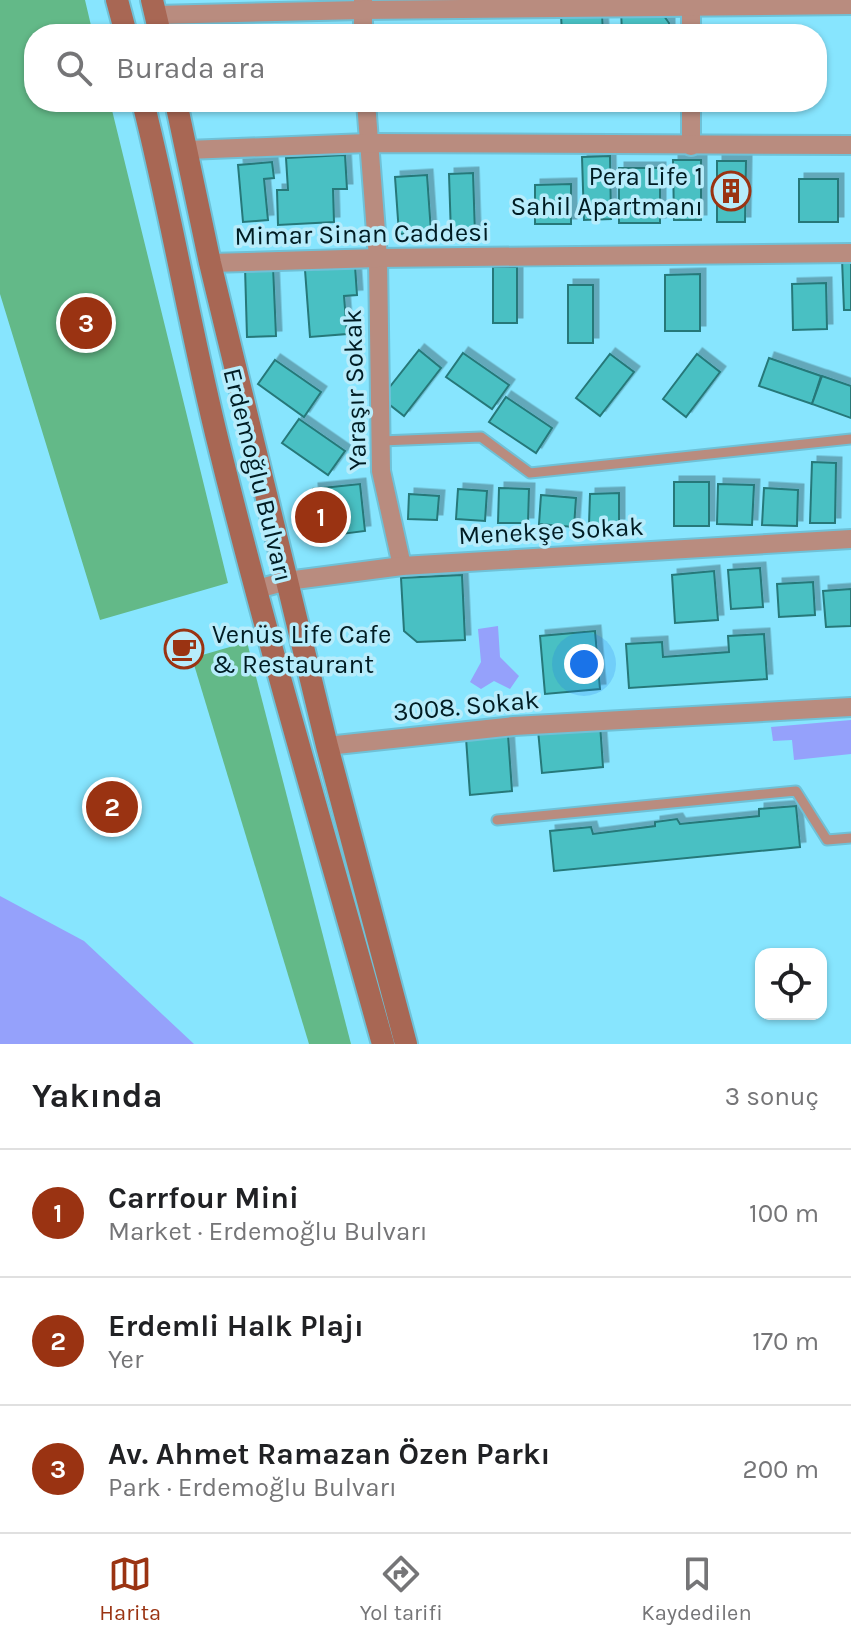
<!DOCTYPE html>
<html lang="tr">
<meta charset="utf-8">
<style>
:root{--surface:#fff;--page:#f6f6f6;--text:#202124;--muted:#757577;--line:#e0e0e0;--accent:#9a3312}
body{margin:0;font-family:Karla,sans-serif;background:var(--page);color:var(--text)}
.controls{position:absolute;right:24px;bottom:24px;display:grid;overflow:hidden;border-radius:16px;box-shadow:0 2px 6px #0004}
.controls button{width:72px;height:72px;display:grid;place-items:center;padding:0;border:0;border-bottom:2px solid var(--line);background:var(--surface);color:var(--text);font:40px sans-serif}
.you{position:absolute;left:584px;top:664px;width:28px;height:28px;margin:-20px;border:6px solid #fff;border-radius:50%;background:#1a73e8;box-shadow:0 0 0 12px #1a73e833}
.badge{display:grid;place-items:center;width:52px;height:52px;border-radius:50%;background:var(--accent);color:#fff;font-size:26px;font-weight:700}
.pin{position:absolute;translate:-50% -50%;border:4px solid #fff;box-shadow:0 2px 8px #0006}
.list{margin:0;padding:0;list-style:none}
h2{display:flex;justify-content:space-between;align-items:center;height:104px;margin:0;padding:0 32px;font-size:34px}
h2 small{font-size:26px;font-weight:400;color:var(--muted)}
.list li{display:grid;grid-template-columns:52px 1fr auto;gap:24px;align-items:center;box-sizing:border-box;height:128px;padding:0 32px;border-top:2px solid var(--line)}
.list b{display:block;font-size:30px;white-space:nowrap}
.list p{margin:0;font-size:26px;white-space:nowrap;color:var(--muted)}
.list em{font-size:26px;font-style:normal;color:var(--muted)}
.icon{flex:none;width:44px;height:44px;fill:none;stroke:currentColor;stroke-width:2;stroke-linecap:round;stroke-linejoin:round}
.map{position:relative;flex:none;width:851px;height:1044px;overflow:hidden}
.search{position:absolute;background:var(--surface);box-shadow:0 2px 6px #0004;left:24px;right:24px;top:24px;height:88px;display:flex;align-items:center;gap:20px;box-sizing:border-box;padding:0 28px;border-radius:32px;color:var(--muted);font-size:30px}
.sheet{height:488px;background:var(--surface)}
nav{display:flex;justify-content:space-around;align-items:center;box-sizing:border-box;height:112px;border-top:2px solid var(--line);background:var(--surface);font-size:22px;color:var(--muted)}
nav a{display:grid;justify-items:center;gap:4px}
nav .on{color:var(--accent)}
.map>svg:first-child{display:block}
.green{fill:#63b988}
.water{fill:#95a1fb}
.building{fill:#49c0c3;stroke:#267879;stroke-width:2;filter:url(#shadow)}
.lines{fill:none;stroke-linecap:round;stroke-linejoin:round}
.service-casing{stroke:#6fc1d7;stroke-width:13}
.minor-casing{stroke:#6fc1d7;stroke-width:22}
.secondary-casing{stroke:#6fc1d7;stroke-width:26}
.service{stroke:#b98c7f;stroke-width:9}
.minor{stroke:#b98c7f;stroke-width:18}
.secondary{stroke:#a86754;stroke-width:22}
.labels{text-anchor:middle;dominant-baseline:central;stroke-width:7;stroke-linejoin:round;paint-order:stroke}
.poi-label{font-size:26px;fill:#001c23;stroke:#b7ecfb;text-anchor:end}
.street-label{font-size:26px;fill:#001c23;stroke:#b7ecfb}
</style>
<div class="map">
<svg width="851" height="1044" viewBox="0 0 851 1044">
<defs>
<filter id="shadow"><feDropShadow dx="5.5" dy="-5.5" stdDeviation="0" flood-color="#0004"/></filter>
</defs>
<rect width="100%" height="100%" fill="#87e5fe"/>
<!-- green -->
<g class="green">
<polygon points="0,0 85,0 93,34 34,34 34,102 110,102 228,583 100,620 0,294"/>
<polygon points="247,642 351,1044 309,1044 192,658"/>
</g>
<!-- water -->
<g class="water">
<polygon points="498,626 500,657 519,676 510,689 494,681 481,689 470,682 481,662 478,629"/>
<polygon points="851,720 851,754 794,760 792,740 773,741 771,727"/>
<polygon points="0,896 84,941 194,1044 0,1044"/>
</g>
<!-- building -->
<g class="building">
<polygon points="659,9 669,23 669,34 622,34 621,10"/>
<polygon points="602,13 603,34 562,34 561,15"/>
<polygon points="216,102 258,102 258,105 216,108"/>
<polygon points="345,155 347,189 333,189 334,222 278,225 277,190 288,190 286,158"/>
<polygon points="610,156 611,219 584,220 582,157"/>
<polygon points="673,160 701,160 701,220 674,220"/>
<polygon points="717,161 746,161 745,222 717,222"/>
<polygon points="272,162 274,178 264,179 268,220 243,222 238,165"/>
<rect x="619" y="168" width="41" height="55"/>
<polygon points="473,173 475,234 451,235 449,174"/>
<polygon points="427,175 431,232 399,234 395,177"/>
<rect x="799" y="179" width="39" height="43"/>
<polygon points="571,184 571,224 535,224 535,185"/>
<polygon points="842,259 851,259 851,310 844,310"/>
<polygon points="273,266 276,336 247,337 245,267"/>
<polygon points="355,266 357,295 344,296 347,334 310,337 305,270"/>
<rect x="493" y="267" width="24" height="56"/>
<polygon points="700,274 700,331 665,331 665,275"/>
<polygon points="826,283 827,329 793,330 792,284"/>
<rect x="568" y="285" width="25" height="58"/>
<polygon points="419,350 441,368 404,416 381,398"/>
<polygon points="463,353 509,385 492,409 446,377"/>
<polygon points="610,354 634,372 600,416 576,398"/>
<polygon points="697,354 720,372 686,417 663,399"/>
<polygon points="769,358 821,376 812,404 759,386"/>
<polygon points="275,360 321,392 304,417 258,384"/>
<polygon points="822,376 851,386 851,418 812,404"/>
<polygon points="506,397 552,428 536,453 489,422"/>
<polygon points="299,419 345,451 328,475 282,443"/>
<polygon points="812,462 836,463 835,523 810,523"/>
<rect x="674" y="482" width="35" height="44"/>
<polygon points="360,484 365,531 318,537 313,489"/>
<polygon points="718,484 754,485 752,525 717,524"/>
<polygon points="499,488 529,489 528,523 498,523"/>
<polygon points="764,488 798,490 797,526 762,525"/>
<polygon points="458,489 487,491 485,521 456,519"/>
<polygon points="619,493 619,524 589,525 590,494"/>
<polygon points="409,494 439,496 437,520 408,519"/>
<polygon points="541,495 576,498 574,527 539,524"/>
<polygon points="760,568 763,607 731,609 728,570"/>
<polygon points="714,571 718,620 675,623 672,575"/>
<polygon points="462,575 465,640 417,642 404,631 401,578"/>
<polygon points="813,582 815,615 779,617 777,584"/>
<polygon points="851,589 851,626 826,627 823,591"/>
<polygon points="595,631 600,689 545,694 540,636"/>
<polygon points="764,634 767,679 629,688 626,644 662,642 663,657 729,652 728,636"/>
<polygon points="600,724 603,767 542,773 538,730"/>
<polygon points="508,735 512,791 470,795 466,738"/>
<polygon points="796,806 800,847 554,871 550,831 591,827 593,834 655,826 655,822 677,819 680,824 759,816 759,809"/>
</g>
<g class="lines">
<defs>
<g id="service">
<polyline points="381,441 481,437 530,473 851,439"/>
<polyline points="497,820 796,791 827,840 851,838"/>
</g>
<g id="minor">
<polyline points="691,0 691,34"/>
<polyline points="363,1 363,34"/>
<polyline points="156,15 362,10 851,5"/>
<polyline points="366,102 378,258 381,471 402,566"/>
<polyline points="691,102 691,146"/>
<polyline points="187,150 367,143 851,145"/>
<polyline points="210,263 378,258 851,253"/>
<polyline points="257,589 287,581 402,566 851,539"/>
<polyline points="327,746 514,726 851,707"/>
</g>
<g id="secondary">
<polyline points="117,0 126,34"/>
<polyline points="152,0 160,34"/>
<path d="M143,102C172,217 191,335 220,450C269,649 328,846 383,1044"/>
<polyline points="176,102 210,263 327,746 406,1044"/>
</g>
</defs>
<!-- service casing -->
<use href="#service" class="service-casing"/>
<!-- minor casing -->
<use href="#minor" class="minor-casing"/>
<!-- secondary casing -->
<use href="#secondary" class="secondary-casing"/>
<!-- service -->
<use href="#service" class="service"/>
<!-- minor -->
<use href="#minor" class="minor"/>
<!-- secondary -->
<use href="#secondary" class="secondary"/>
</g>
<!-- icons -->
<defs>
<symbol id="building-ring" viewBox="-11 -11 22 22"><circle r="9.5" fill="#b7ecfb" stroke="#9a3312" stroke-width="1.5"/><path d="M-4-6H4V6H1V3H-1V6H-4ZM-2.5-4.3h1.7v1.8h-1.7ZM.8-4.3h1.7v1.8H.8ZM-2.5-1h1.7V.8h-1.7ZM.8-1h1.7V.8H.8Z" fill="#9a3312"/></symbol>
<symbol id="cafe-ring" viewBox="-11 -11 22 22"><circle r="9.5" fill="#b7ecfb" stroke="#9a3312" stroke-width="1.5"/><path d="M-5.5-4.5H6V0H3Q3 3.5 0 3.5H-2.5Q-5.5 3.5-5.5 0ZM3-3.2v2h1.7v-2ZM-6 4.5H4V6H-6Z" fill="#9a3312"/></symbol>
</defs>
<g fill-rule="evenodd">
<use href="#building-ring" x="709" y="169" width="44" height="44"/>
<use href="#cafe-ring" x="162" y="627" width="44" height="44"/>
</g>
<g class="labels">
<!-- poi labels -->
<g class="poi-label">
<text x="703" y="176">Pera Life 1<tspan x="703" dy="30">Sahil Apartmanı</tspan></text>
<text x="212" y="634" text-anchor="start">Venüs Life Cafe<tspan x="212" dy="30">&amp; Restaurant</tspan></text>
</g>
<!-- street labels -->
<g class="street-label">
<text transform="translate(362 234) rotate(-1)">Mimar Sinan Caddesi</text>
<text transform="translate(355 390) rotate(-92)">Yaraşır Sokak</text>
<text transform="translate(258 475) rotate(76)">Erdemoğlu Bulvarı</text>
<text transform="translate(551 531) rotate(-3)">Menekşe Sokak</text>
<text transform="translate(466 706) rotate(-5)">3008. Sokak</text>
</g>
</g>
</svg>
<div class="controls">
<button><svg class="icon" aria-label="locate" viewBox="0 0 24 24"><circle cx="12" cy="12" r="6"/><path d="M12 2v4M12 18v4M2 12h4M18 12h4"/></svg></button>
</div>
<div class="you"></div>
<div class="pin badge" style="left:321px;top:517px">1</div>
<div class="pin badge" style="left:112px;top:807px">2</div>
<div class="pin badge" style="left:86px;top:323px">3</div>
<div class="search"><svg class="icon" aria-label="search" viewBox="0 0 24 24"><circle cx="10" cy="10" r="6"/><path d="M15 15l6 6"/></svg>Burada ara</div>
</div>
<section class="sheet">
<h2>Yakında<small>3 sonuç</small></h2>
<ul class="list">
<li><span class="badge">1</span><div><b>Carrfour Mini</b><p>Market · Erdemoğlu Bulvarı</p></div><em>100 m</em></li>
<li><span class="badge">2</span><div><b>Erdemli Halk Plajı</b><p>Yer</p></div><em>170 m</em></li>
<li><span class="badge">3</span><div><b>Av. Ahmet Ramazan Özen Parkı</b><p>Park · Erdemoğlu Bulvarı</p></div><em>200 m</em></li>
</ul>
</section>
<nav>
<a class="on"><svg class="icon" aria-label="map" viewBox="0 0 24 24"><path d="M3 6l6-2 6 2 6-2v14l-6 2-6-2-6 2zM9 4v14M15 6v14"/></svg>Harita</a>
<a><svg class="icon" aria-label="directions" viewBox="0 0 24 24"><path d="M12 3l9 9-9 9-9-9zM9 14v-3h6M13 9l2 2-2 2"/></svg>Yol tarifi</a>
<a><svg class="icon" aria-label="saved" viewBox="0 0 24 24"><path d="M7 4h10v16l-5-4-5 4z"/></svg>Kaydedilen</a>
</nav>
